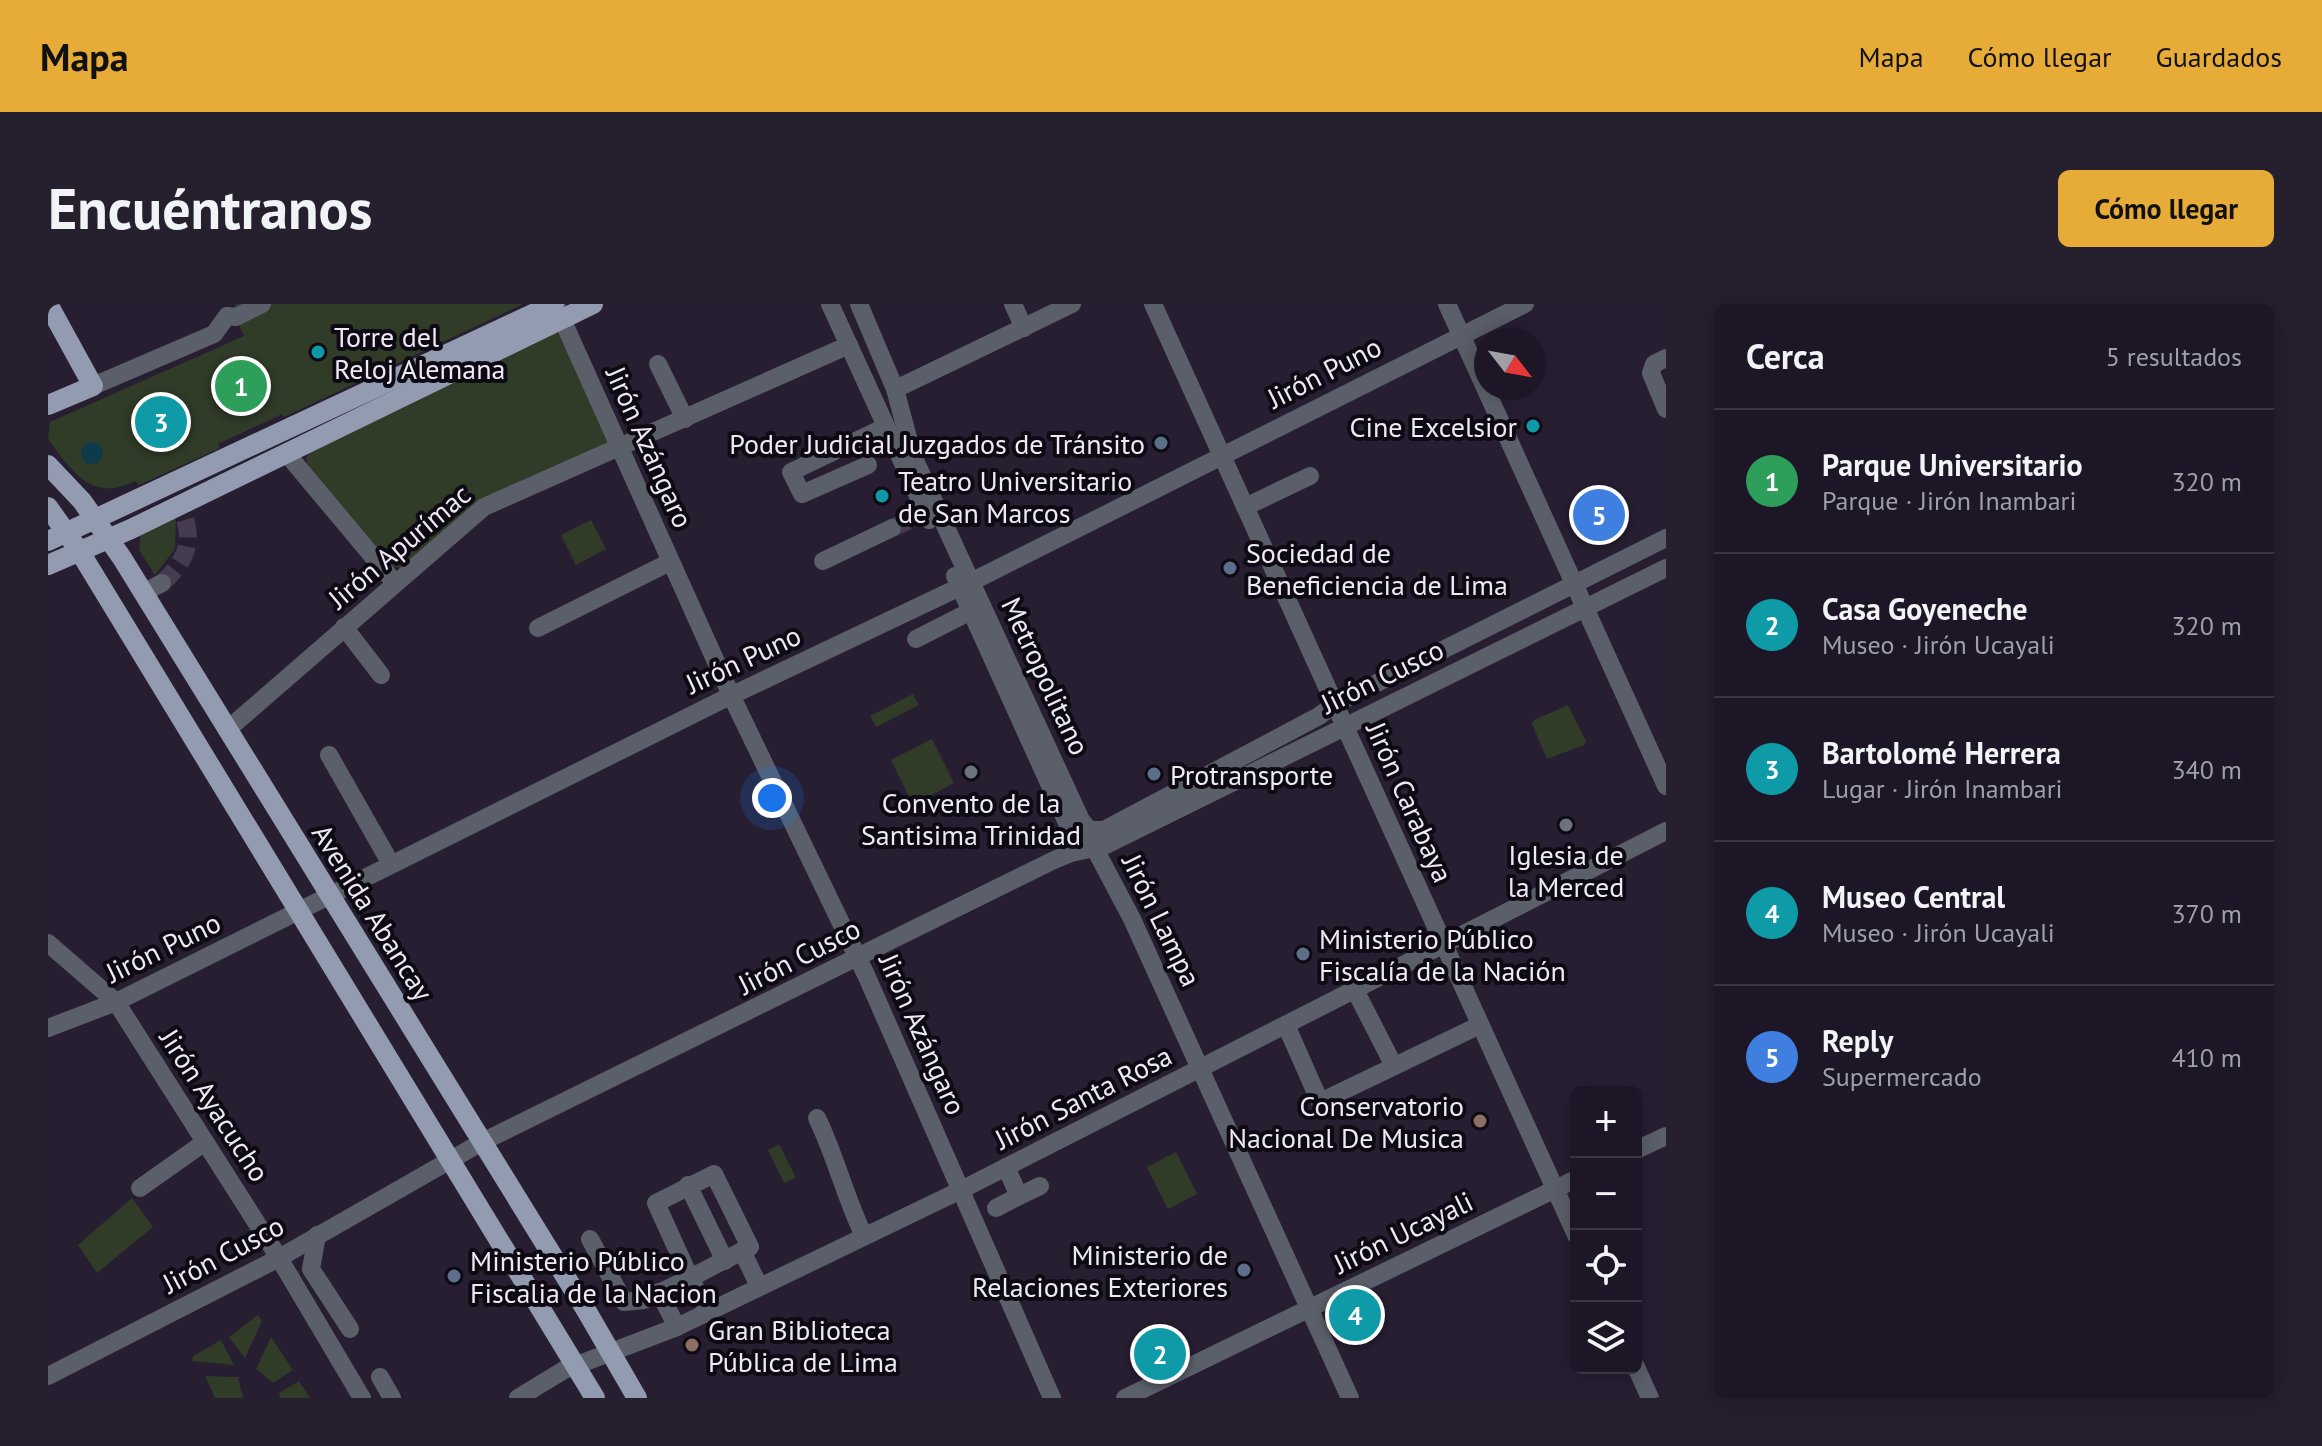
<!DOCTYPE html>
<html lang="es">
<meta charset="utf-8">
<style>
:root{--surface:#1d1626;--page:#251f2e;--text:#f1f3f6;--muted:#a09fa7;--line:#3b3543;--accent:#e7ac37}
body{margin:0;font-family:"PT Sans",sans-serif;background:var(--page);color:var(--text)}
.controls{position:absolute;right:24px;bottom:24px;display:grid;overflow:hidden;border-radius:12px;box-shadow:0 4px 20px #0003}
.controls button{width:72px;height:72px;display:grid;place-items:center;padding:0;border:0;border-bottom:2px solid var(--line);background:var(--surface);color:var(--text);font:40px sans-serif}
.compass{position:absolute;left:1426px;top:24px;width:72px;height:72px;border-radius:50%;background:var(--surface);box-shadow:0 4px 20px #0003;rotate:121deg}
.you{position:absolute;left:724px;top:494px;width:28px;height:28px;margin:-20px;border:6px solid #fff;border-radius:50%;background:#1a73e8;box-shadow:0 0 0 12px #1a73e833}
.badge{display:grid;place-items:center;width:52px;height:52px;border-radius:50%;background:var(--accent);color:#fff;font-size:26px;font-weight:700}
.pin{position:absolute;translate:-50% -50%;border:4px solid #fff;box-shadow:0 2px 8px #0006}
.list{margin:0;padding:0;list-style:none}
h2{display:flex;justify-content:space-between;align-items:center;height:104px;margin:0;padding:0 32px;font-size:34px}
h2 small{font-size:26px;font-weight:400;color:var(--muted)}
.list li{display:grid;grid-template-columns:52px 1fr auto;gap:24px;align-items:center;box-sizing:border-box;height:144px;padding:0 32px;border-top:2px solid var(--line)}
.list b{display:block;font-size:30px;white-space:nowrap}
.list p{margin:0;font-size:26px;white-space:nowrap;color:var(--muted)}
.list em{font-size:26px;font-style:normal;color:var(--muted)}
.icon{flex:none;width:44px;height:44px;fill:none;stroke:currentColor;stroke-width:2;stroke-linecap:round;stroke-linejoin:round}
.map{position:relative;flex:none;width:1618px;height:1094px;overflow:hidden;border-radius:12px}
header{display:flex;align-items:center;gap:48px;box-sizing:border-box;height:112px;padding:0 40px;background:var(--accent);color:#111}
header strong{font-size:38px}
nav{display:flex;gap:44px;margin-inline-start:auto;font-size:28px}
.intro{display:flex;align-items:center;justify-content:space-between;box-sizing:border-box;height:192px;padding:0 48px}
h1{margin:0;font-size:56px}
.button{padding:20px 36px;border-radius:12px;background:var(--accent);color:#111;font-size:28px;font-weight:700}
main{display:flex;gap:48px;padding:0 48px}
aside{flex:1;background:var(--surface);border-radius:12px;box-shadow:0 4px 20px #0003}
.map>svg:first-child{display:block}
.green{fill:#303b28}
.water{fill:#0e3b4c}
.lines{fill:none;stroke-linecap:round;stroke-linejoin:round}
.minor-tunnel{stroke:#453c50;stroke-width:18;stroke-dasharray:18 9;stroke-linecap:butt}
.minor{stroke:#5b5f69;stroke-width:18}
.major{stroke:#929bb0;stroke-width:20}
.culture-dot{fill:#0f9aa8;stroke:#0e0a13;stroke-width:3}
.service-dot{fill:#5c6f8a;stroke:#0e0a13;stroke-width:3}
.worship-dot{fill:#6b7280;stroke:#0e0a13;stroke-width:3}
.education-dot{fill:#8d6e63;stroke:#0e0a13;stroke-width:3}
.labels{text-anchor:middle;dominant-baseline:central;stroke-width:8;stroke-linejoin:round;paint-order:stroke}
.poi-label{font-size:28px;fill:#efe9f7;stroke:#0e0a13;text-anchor:start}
.street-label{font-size:28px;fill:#efe9f7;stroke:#0e0a13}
</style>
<header>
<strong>Mapa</strong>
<nav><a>Mapa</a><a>Cómo llegar</a><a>Guardados</a></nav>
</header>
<div class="intro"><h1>Encuéntranos</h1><a class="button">Cómo llegar</a></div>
<main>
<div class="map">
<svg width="1618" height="1094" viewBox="0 0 1618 1094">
<rect width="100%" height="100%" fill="#271e32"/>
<!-- green -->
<g class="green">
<path d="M188,0H475L236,113L234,110L170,140L172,144L91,181L87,177C45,199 24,168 0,135L2,118L196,32L185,7Z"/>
<polygon points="509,28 561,132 560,141 457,185 354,264 341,262 260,164 258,153 262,147"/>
<polygon points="128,213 127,245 107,271 91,246 93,227"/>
<polygon points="543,216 558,245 528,261 513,231"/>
<polygon points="865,390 871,401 828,423 822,412"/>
<polygon points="1520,401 1538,437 1536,441 1499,455 1484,420 1486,416"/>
<polygon points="884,435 906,479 865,501 843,456"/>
<polygon points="731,840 748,874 736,879 720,846"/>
<polygon points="1128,848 1149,890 1120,905 1099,863"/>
<polygon points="84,894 105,923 49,969 30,941"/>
<polygon points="210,1011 214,1017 197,1054 181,1033"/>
<polygon points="223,1033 245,1066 225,1079 208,1065"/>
<polygon points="173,1036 186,1061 144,1057 145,1052"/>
<polygon points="157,1072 190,1073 195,1094 167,1094"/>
<polygon points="251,1077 262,1094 232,1094 231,1089"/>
</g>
<!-- water -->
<circle class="water" cx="44" cy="149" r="11"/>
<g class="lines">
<!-- minor-tunnel -->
<g class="minor-tunnel">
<polyline points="844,224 860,217"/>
<path d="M114,279C140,256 147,234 132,202"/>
</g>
<!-- minor -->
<g class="minor">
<polyline points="782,0 881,216"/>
<polyline points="811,0 847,85 865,152 1033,516 1041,526 1056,526 1271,412 1287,400 1618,234"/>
<polyline points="965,0 976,24"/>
<polyline points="1105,0 1528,931"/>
<polyline points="1399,0 1618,482"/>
<polyline points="509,4 683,391 819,673 1004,1094"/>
<polyline points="179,12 188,13 214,0"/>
<polyline points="610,60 637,115"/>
<polyline points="856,81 1024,0"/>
<polyline points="45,82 166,30 179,12"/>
<polyline points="1618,105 1603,69 1606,60 1618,54"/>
<polyline points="239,150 347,279"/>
<polyline points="820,161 754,190 743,168 837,123"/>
<polyline points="1197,203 1262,172"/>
<polyline points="775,257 844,224"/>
<polyline points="907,272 1025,532 1046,543 1084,615 1302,1094"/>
<polyline points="95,289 114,279"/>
<polyline points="296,323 333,371"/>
<polyline points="490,324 622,258"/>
<polyline points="868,335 923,307"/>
<polyline points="179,426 436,203 801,41"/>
<polyline points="281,451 343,560"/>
<polyline points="0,639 68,698 231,954 314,1094"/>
<polyline points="1306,684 1346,762"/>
<polyline points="1238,721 1272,798 1432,721"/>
<polyline points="0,724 68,698 674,396 935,272 1477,0"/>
<path d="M769,814C788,853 797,893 816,932"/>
<polyline points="1588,846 1618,832"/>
<polyline points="958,863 971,892 992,882"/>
<polygon points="666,870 702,943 642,974 608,899"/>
<polyline points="640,881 677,957"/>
<polyline points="92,884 157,838"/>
<polyline points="948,904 971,892"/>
<polyline points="269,931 263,965 302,1025"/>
<polyline points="542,935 576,998 596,996 642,974 660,1007"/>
<polyline points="694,947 711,982"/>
<polyline points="611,988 629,1023"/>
<polyline points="1588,1063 1602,1094"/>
<polyline points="0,1072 231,954 434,838 1004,557 1023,549 1056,542 1618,264"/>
<polyline points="332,1073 344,1094"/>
<polyline points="470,1094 516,1066 629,1023 915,885 1618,527"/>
<polyline points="1077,1094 1528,875"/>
</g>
<!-- major -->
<g class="major">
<polyline points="0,0 45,82 0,101"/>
<polyline points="0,161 34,197 74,254 538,1006 589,1094"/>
<polyline points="0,203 32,248 547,1094"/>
<polyline points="0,237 506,0"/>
<polyline points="0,261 83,225 545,0"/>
</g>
</g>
<!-- markers -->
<g class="culture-dot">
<circle cx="270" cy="48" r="8"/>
<circle cx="1485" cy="122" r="8"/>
<circle cx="834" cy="192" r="8"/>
</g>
<g class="service-dot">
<circle cx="1113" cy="139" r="8"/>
<circle cx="1182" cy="264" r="8"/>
<circle cx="1106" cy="470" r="8"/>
<circle cx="1255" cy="650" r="8"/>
<circle cx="1196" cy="966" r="8"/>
<circle cx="406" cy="972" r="8"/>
</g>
<g class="worship-dot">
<circle cx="923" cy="468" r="8"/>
<circle cx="1518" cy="521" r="8"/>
</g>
<g class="education-dot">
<circle cx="1432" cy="817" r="8"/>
<circle cx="644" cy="1041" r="8"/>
</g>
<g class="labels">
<!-- poi labels -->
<g class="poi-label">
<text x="286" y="32">Torre del<tspan x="286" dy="32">Reloj Alemana</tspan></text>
<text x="1469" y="122" text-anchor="end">Cine Excelsior</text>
<text x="1097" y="139" text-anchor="end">Poder Judicial Juzgados de Tránsito</text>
<text x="850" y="176">Teatro Universitario<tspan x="850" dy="32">de San Marcos</tspan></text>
<text x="1198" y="248">Sociedad de<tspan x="1198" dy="32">Beneficiencia de Lima</tspan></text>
<text x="1122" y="470">Protransporte</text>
<text x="923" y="498" text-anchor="middle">Convento de la<tspan x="923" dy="32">Santisima Trinidad</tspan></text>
<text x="1518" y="550" text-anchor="middle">Iglesia de<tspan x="1518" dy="32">la Merced</tspan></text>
<text x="1271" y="634">Ministerio Público<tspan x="1271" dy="32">Fiscalía de la Nación</tspan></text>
<text x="1416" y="801" text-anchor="end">Conservatorio<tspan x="1416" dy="32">Nacional De Musica</tspan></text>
<text x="1180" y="950" text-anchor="end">Ministerio de<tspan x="1180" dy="32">Relaciones Exteriores</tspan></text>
<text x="422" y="956">Ministerio Público<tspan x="422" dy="32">Fiscalia de la Nacion</tspan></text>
<text x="660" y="1025">Gran Biblioteca<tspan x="660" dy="32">Pública de Lima</tspan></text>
</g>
<!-- street labels -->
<g class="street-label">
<text transform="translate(1276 68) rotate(-27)">Jirón Puno</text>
<text transform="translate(602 143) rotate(66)">Jirón Azángaro</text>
<text transform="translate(351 242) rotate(-40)">Jirón Apurímac</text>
<text transform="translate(695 355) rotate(-25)">Jirón Puno</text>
<text transform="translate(998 372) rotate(65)">Metropolitano</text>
<text transform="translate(1334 372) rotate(-26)">Jirón Cusco</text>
<text transform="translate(1362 498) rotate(66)">Jirón Carabaya</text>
<text transform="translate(325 608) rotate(58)">Avenida Abancay</text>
<text transform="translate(1114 616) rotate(64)">Jirón Lampa</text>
<text transform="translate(115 643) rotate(-26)">Jirón Puno</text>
<text transform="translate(751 652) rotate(-27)">Jirón Cusco</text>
<text transform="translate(875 730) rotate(66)">Jirón Azángaro</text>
<text transform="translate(1035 793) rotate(-27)">Jirón Santa Rosa</text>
<text transform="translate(167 801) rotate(57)">Jirón Ayacucho</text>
<text transform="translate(1355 928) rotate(-26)">Jirón Ucayali</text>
<text transform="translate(175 950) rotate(-28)">Jirón Cusco</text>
</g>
</g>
</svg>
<div class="controls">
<button>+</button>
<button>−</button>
<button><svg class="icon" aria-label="locate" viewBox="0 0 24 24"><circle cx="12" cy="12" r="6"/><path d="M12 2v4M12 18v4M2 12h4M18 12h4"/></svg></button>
<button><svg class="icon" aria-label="layers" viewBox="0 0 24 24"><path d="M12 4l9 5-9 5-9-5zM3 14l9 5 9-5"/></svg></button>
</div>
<svg class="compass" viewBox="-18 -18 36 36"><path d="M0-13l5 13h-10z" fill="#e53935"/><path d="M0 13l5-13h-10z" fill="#a09fa7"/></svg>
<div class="you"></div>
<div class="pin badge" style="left:193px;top:82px;background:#2e9e5b">1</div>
<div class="pin badge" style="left:1112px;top:1050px;background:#0f9aa8">2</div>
<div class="pin badge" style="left:113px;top:118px;background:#0f9aa8">3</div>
<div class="pin badge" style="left:1307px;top:1011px;background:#0f9aa8">4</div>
<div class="pin badge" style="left:1551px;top:211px;background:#3f7fe0">5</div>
</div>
<aside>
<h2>Cerca<small>5 resultados</small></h2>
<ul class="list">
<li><span class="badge" style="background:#2e9e5b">1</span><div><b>Parque Universitario</b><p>Parque · Jirón Inambari</p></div><em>320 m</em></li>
<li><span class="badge" style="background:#0f9aa8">2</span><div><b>Casa Goyeneche</b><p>Museo · Jirón Ucayali</p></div><em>320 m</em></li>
<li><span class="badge" style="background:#0f9aa8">3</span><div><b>Bartolomé Herrera</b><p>Lugar · Jirón Inambari</p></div><em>340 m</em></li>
<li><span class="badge" style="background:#0f9aa8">4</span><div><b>Museo Central</b><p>Museo · Jirón Ucayali</p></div><em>370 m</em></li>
<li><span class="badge" style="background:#3f7fe0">5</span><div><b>Reply</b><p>Supermercado</p></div><em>410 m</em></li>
</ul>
</aside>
</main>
